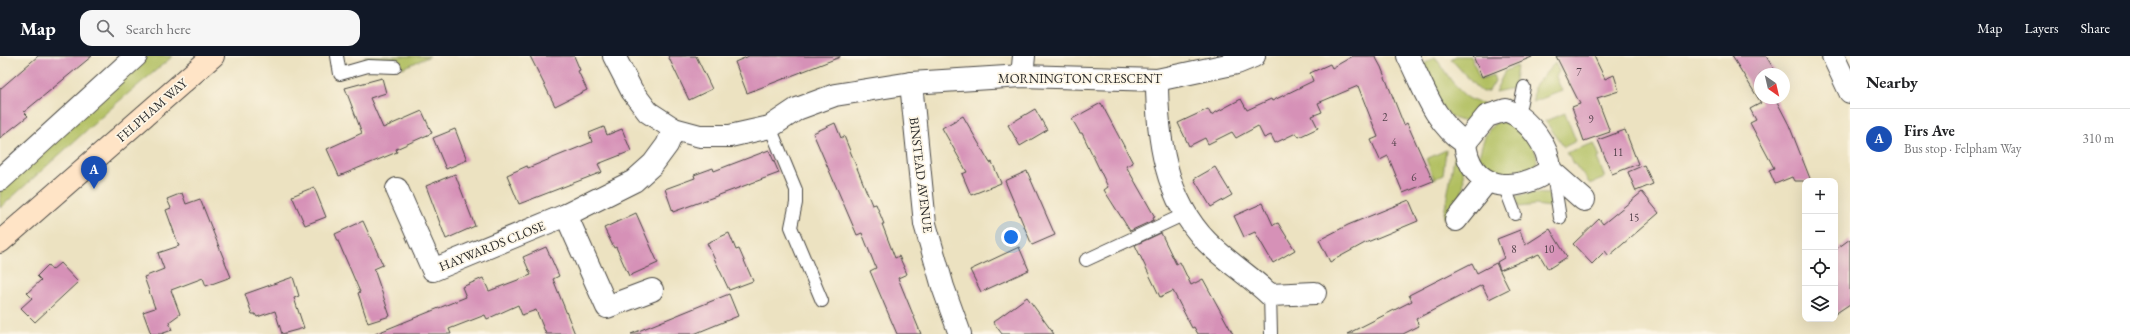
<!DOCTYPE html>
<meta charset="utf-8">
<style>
:root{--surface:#fff;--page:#f6f6f6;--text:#202124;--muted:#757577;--line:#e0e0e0;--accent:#111827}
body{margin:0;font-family:"EB Garamond",serif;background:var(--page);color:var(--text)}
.controls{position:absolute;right:12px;bottom:12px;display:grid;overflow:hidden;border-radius:8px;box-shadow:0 4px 16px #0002}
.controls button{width:36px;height:36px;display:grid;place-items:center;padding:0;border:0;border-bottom:1px solid var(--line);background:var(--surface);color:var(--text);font:20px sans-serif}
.compass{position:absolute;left:1754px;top:12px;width:36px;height:36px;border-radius:50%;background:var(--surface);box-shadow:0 4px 16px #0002;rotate:146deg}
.you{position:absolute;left:1011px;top:181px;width:14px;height:14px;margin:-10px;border:3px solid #fff;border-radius:50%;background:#1a73e8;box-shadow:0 0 0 6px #1a73e833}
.badge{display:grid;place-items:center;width:26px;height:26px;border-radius:50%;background:var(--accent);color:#fff;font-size:13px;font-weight:700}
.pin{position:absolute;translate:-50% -33px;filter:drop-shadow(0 1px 2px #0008)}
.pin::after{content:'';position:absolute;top:21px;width:14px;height:12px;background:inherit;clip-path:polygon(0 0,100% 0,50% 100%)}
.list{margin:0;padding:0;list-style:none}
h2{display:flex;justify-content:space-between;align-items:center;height:52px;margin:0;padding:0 16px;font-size:17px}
h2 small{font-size:13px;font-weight:400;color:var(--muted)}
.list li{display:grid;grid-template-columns:26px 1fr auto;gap:12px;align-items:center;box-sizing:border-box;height:60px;padding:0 16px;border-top:1px solid var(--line)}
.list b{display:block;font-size:15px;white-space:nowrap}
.list p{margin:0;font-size:13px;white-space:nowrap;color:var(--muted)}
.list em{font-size:13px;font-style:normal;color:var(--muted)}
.icon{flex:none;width:22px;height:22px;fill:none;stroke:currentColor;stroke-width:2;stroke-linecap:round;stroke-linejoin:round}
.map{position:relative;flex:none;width:1850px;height:278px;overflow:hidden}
header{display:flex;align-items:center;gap:24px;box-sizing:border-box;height:56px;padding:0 20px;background:var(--accent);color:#fff}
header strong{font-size:19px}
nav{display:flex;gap:22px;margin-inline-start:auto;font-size:14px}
.search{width:280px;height:36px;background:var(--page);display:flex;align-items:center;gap:10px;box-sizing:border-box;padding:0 14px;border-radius:12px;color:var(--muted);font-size:15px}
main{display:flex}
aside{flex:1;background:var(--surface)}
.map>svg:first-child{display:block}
.green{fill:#b1bf61;stroke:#6e7546}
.building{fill:#d691b7}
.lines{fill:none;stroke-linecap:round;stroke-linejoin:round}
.service-casing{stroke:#484642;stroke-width:14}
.minor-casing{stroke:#484642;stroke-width:24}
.secondary-casing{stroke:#484642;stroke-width:24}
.service{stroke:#fff;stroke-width:12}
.minor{stroke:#fff;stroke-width:22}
.secondary{stroke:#ffe4c6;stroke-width:22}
.labels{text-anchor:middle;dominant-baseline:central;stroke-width:3.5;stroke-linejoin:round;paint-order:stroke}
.number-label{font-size:11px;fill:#56444e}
.street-label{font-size:13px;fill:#2b2b2b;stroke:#fcf5e5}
</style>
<header>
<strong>Map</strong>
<div class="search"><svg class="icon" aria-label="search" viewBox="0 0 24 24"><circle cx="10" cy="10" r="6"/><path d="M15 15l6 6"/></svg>Search here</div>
<nav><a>Map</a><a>Layers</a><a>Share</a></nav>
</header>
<main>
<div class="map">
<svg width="1850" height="278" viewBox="0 0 1850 278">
<rect width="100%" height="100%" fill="#fcf5e5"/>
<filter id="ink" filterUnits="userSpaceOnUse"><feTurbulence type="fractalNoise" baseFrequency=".025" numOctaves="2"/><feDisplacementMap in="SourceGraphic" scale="8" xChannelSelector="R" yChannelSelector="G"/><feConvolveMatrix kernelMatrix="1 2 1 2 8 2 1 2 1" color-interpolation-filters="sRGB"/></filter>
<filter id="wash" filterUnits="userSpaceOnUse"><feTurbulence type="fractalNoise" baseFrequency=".012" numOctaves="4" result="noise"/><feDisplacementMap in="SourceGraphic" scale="16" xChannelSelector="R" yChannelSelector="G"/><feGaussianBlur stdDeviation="0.9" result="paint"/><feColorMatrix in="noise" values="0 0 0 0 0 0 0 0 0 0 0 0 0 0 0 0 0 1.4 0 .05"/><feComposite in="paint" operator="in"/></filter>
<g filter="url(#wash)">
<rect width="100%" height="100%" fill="#ece2c1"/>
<!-- green -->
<g class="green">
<polygon points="140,0 173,0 118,46 0,152 0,128"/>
<polygon points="364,0 430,0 403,12 397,2 367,5"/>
<polygon points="1456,0 1471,0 1480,23 1493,19 1495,25 1489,35 1482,36 1475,30 1451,3"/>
<path d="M1435,1C1447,17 1461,46 1483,47C1479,58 1477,64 1465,65C1443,66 1430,28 1420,11Z"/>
<polygon points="1555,7 1559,15 1556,21 1562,35 1533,46 1534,30"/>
<polygon points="1517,10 1514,32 1495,36 1505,15"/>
<polygon points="1565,57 1576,85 1564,91 1545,65"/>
<path d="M1497,66H1511C1524,78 1541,92 1536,112C1518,123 1490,121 1479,101C1482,88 1485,74 1497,66Z"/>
<polygon points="1594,87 1600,101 1597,102 1605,122 1590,128 1566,97"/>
<polygon points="1446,94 1443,119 1434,123 1426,103"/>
<path d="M1455,97C1471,123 1464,143 1443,163Z"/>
<polygon points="1532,137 1549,138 1551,151 1535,149 1519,151 1515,140"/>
</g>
<g id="blocks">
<!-- building -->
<g class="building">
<polygon points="38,0 92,0 24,56 28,60 0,82 0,33"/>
<polygon points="530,0 574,0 580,14 578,15 587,34 555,50"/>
<polygon points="668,0 696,0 712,33 689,44"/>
<polygon points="749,0 840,0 840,1 747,37 735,6"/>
<polygon points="1353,0 1375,0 1381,11 1404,69 1407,67 1433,125 1403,137 1388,100 1380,104 1371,84 1378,81 1358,30 1318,47 1322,56 1312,60 1318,72 1299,81 1296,77 1275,87 1271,79 1264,82 1258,70 1236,82 1232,76 1208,88 1205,82 1189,90 1178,67 1208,53 1211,59 1241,43 1247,54 1271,43 1272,45 1313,25 1310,17 1330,8 1332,12"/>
<polygon points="1473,0 1532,0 1532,1 1482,21"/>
<polygon points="1556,0 1594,0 1605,23 1614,19 1619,35 1597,42 1610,76 1584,85 1572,51 1580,48"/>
<polygon points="1732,0 1766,0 1777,18 1760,18 1760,42 1775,42 1789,69 1811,125 1794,125 1792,121 1775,128 1769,114 1774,112 1750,67 1756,64 1750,53 1761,47"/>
<polygon points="382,22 386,37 370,42 383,72 422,55 432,77 396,93 397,96 339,120 327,93 362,77 345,32"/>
<polygon points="1101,47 1133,107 1126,110 1155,161 1153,162 1154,164 1130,175 1104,134 1108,131 1082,77 1080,77 1072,63"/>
<polygon points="1035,53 1047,74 1020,90 1008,69"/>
<polygon points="963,60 990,107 992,106 1001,127 971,139 962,118 967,116 942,72"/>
<polygon points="835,67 841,82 844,80 872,149 876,148 884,168 882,168 895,202 899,200 907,218 898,222 921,278 897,278 870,215 876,212 862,177 857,179 813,77"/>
<polygon points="604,71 607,79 622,73 631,95 598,108 602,116 519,148 507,119 527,110 528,112 592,86 589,77"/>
<polygon points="455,73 467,104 446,113 433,82"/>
<polygon points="1625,74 1638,108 1612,118 1598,84"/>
<polygon points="769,94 779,117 673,156 665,133 695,122 694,119 713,112 714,115"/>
<polygon points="1644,109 1653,128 1636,135 1628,116"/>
<polygon points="1215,111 1232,139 1211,151 1194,123"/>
<polygon points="1027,115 1055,179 1032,189 1005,125"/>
<polygon points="455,118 475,170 446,183 426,130"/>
<polygon points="314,131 326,161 305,169 292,140"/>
<polygon points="1642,136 1659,157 1609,200 1605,195 1592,208 1573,188 1599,163 1603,168"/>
<polygon points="182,137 186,148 200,143 231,221 206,230 203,222 171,234 180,258 169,266 172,274 161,278 151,278 143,256 155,252 144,221 164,213 158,197 179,190 166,154 171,152 167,143"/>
<polygon points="1409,144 1418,165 1365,187 1330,206 1319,184 1348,169"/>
<polygon points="1263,147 1273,169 1278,167 1295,194 1273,207 1255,176 1244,181 1234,160"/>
<polygon points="636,157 658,207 629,220 616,191 614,192 604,172"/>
<polygon points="363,165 383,209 374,213 390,260 368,267 358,237 360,236 335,178"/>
<polygon points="1550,173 1567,201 1548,213 1539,198 1500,214 1497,206 1504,202 1497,183 1520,174 1525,189"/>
<polygon points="729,177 736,194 739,193 753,225 729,234 707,187"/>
<polygon points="1161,177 1176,208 1180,206 1191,229 1203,223 1233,278 1198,278 1194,271 1192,272 1173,235 1160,241 1135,189"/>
<polygon points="1850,183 1850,248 1835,258 1835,194"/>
<polygon points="546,191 559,220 553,223 575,278 546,278 536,254 522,259 518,249 487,263 485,259 449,273 451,278 375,278 466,241 462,231 483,222 489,235 531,219 523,201"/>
<polygon points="1019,191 1029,214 981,236 970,214"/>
<polygon points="60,207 78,226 35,266 21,252 32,242 27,237 41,224 37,220 48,209 52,214"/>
<polygon points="1472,207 1477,217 1496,207 1509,233 1489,243 1482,229 1416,263 1419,270 1403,278 1347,278 1412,245 1409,239"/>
<polygon points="293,221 299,240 294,242 304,272 282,278 275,255 257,261 255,258 252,258 245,238"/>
<polygon points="729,238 738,260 694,278 631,278"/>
<polygon points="1027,241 1054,278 1002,278 993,266"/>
</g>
</g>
</g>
<g filter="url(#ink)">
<use href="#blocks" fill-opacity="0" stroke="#484642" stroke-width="1"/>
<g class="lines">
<defs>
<g id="service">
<polyline points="337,0 340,18 368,10 395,11"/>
<polyline points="1518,60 1524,31"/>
<polyline points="770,71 796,134 796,147 791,171 822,245"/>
<polyline points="1553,118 1560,162"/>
<polyline points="1504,129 1515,158"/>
<polyline points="1086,204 1185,158"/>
<polyline points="1270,239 1271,278"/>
</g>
<g id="minor">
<polyline points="614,0 632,35 648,56 674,73 700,80 730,80 770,71 797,53 835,39 911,27 1022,20 1157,24 1237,7 1254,0"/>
<path d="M1408,0C1424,32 1434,66 1465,87C1470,136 1516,138 1550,114L1584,144"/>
<polyline points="1833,0 1850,36"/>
<polyline points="1022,20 1024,0"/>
<path d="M1157,24C1157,81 1165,143 1207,186C1226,205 1250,220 1270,239L1315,237"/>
<polyline points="911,27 925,168 943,231 960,278"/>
<path d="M1465,87L1487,60L1506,54C1529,63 1549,90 1550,114"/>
<polyline points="0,124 136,0"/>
<polyline points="397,133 433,214 566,159 634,125 653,108 667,89 674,73"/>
<polyline points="566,159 607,251 652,234"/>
<polyline points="1456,164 1487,125"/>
</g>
<polyline id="secondary" points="0,186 213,0"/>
</defs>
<!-- service casing -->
<use href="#service" class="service-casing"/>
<!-- minor casing -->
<use href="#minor" class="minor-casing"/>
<!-- secondary casing -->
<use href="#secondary" class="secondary-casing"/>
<!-- service -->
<use href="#service" class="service"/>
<!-- minor -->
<use href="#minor" class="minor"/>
<!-- secondary -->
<use href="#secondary" class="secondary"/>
</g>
</g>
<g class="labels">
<!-- number labels -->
<g class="number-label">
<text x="1579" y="16">7</text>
<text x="1385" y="61">2</text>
<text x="1591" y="63">9</text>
<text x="1394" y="86">4</text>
<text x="1618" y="96">11</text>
<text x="1414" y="121">6</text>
<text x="1634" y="161">15</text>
<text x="1514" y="193">8</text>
<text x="1549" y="193">10</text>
</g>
<!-- street labels -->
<g class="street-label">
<text x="1080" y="22">MORNINGTON CRESCENT</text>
<text transform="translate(152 54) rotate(-41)">FELPHAM WAY</text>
<text transform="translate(921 119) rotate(83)">BINSTEAD AVENUE</text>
<text transform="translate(492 190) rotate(-22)">HAYWARDS CLOSE</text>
</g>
</g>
</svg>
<div class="controls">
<button>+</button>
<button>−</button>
<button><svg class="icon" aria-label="locate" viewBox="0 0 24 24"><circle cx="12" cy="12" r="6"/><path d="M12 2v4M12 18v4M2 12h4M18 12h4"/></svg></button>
<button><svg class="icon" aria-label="layers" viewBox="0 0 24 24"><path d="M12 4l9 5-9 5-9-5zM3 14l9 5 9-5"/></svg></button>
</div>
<svg class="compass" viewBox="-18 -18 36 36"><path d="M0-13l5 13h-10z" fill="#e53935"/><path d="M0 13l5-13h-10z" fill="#757577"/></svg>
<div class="you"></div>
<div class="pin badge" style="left:94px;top:133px;background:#1a4fb4">A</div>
</div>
<aside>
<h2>Nearby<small></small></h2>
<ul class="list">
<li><span class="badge" style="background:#1a4fb4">A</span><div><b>Firs Ave</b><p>Bus stop · Felpham Way</p></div><em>310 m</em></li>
</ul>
</aside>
</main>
